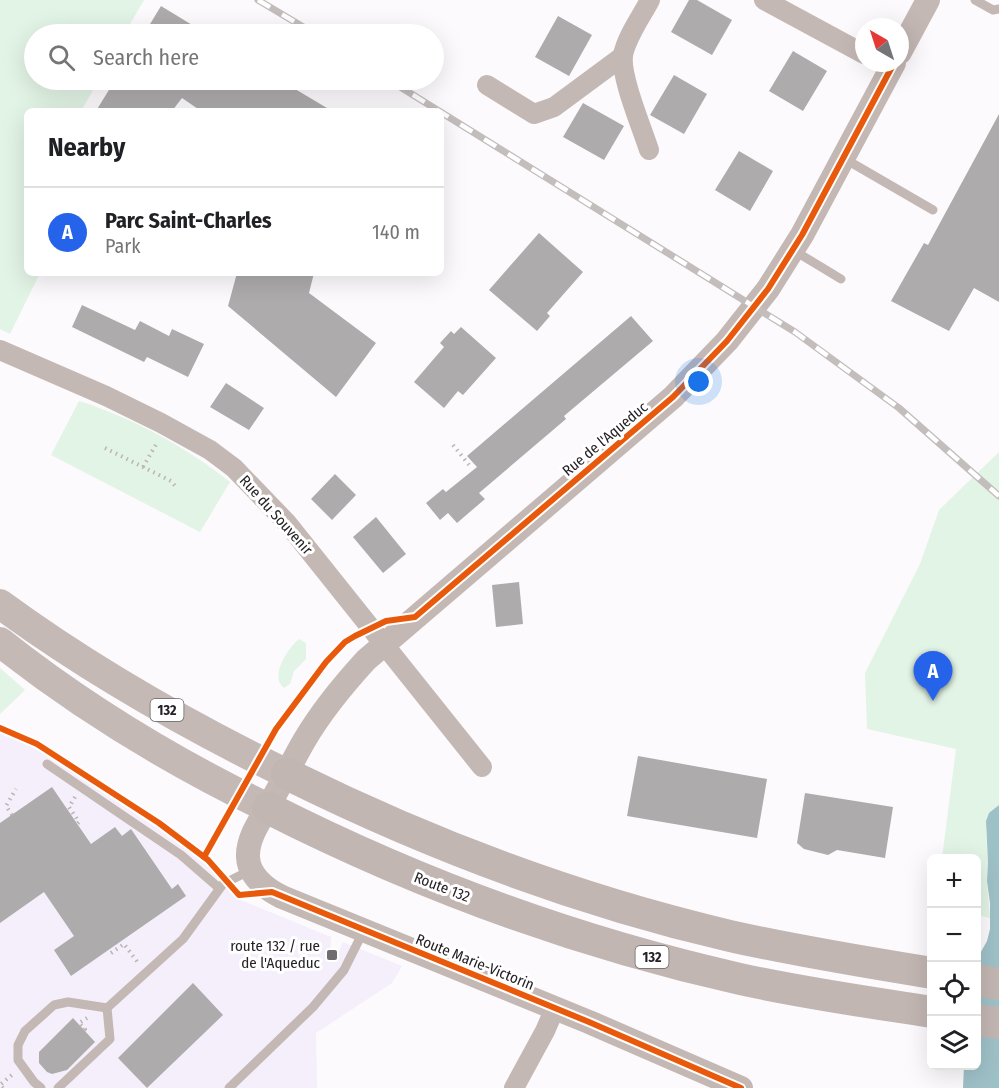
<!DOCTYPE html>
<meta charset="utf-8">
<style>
:root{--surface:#fff;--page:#f6f6f6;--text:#202124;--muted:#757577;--line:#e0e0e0;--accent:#2563eb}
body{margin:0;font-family:"Fira Sans Condensed",sans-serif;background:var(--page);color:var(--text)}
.controls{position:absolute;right:18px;bottom:18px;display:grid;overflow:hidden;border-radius:9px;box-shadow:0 6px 24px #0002}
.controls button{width:54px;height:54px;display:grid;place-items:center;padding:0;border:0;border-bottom:2px solid var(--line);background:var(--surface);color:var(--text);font:30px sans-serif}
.compass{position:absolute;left:855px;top:18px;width:54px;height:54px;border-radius:50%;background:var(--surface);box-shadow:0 6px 24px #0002;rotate:321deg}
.you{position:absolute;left:699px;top:382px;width:21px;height:21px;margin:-15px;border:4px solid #fff;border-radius:50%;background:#1a73e8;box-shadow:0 0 0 9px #1a73e833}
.badge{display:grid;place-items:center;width:39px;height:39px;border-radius:50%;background:var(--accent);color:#fff;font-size:20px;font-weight:700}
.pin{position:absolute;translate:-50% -50px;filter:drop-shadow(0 2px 3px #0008)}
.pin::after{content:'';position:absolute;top:32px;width:21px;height:18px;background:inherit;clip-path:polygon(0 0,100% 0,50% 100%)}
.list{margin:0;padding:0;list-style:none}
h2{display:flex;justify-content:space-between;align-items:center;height:78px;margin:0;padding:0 24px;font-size:26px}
h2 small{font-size:20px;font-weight:400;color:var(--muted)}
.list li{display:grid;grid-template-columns:39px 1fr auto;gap:18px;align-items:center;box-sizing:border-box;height:90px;padding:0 24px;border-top:2px solid var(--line)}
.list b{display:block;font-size:22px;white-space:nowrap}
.list p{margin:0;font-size:20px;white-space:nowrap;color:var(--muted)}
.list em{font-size:20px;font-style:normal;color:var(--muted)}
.icon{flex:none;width:33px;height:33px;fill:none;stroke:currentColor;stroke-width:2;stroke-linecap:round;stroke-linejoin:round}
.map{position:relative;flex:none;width:999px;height:1088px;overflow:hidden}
.search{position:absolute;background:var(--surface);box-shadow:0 6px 24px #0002;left:24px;top:24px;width:420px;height:66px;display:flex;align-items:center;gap:15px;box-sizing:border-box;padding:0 21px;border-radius:33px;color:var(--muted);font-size:22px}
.panel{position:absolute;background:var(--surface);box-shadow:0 6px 24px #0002;left:24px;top:108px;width:420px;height:168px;border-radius:9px}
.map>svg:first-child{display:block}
.industrial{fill:#f4effa}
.green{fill:#e2f4e6}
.water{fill:#9ec1c7}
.building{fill:#aeabac}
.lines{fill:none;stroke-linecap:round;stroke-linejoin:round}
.path{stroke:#bbb4b2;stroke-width:4;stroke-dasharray:1.5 4.5;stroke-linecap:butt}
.service{stroke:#c4b8b4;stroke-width:9}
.minor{stroke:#c4b8b4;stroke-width:20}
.tertiary{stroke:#c4b8b4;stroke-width:24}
.primary{stroke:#c5b9b6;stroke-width:30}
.trunk{stroke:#c2b6b2;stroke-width:32}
.rail-casing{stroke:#c3bdbc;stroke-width:7}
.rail{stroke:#fff;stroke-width:4.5;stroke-dasharray:14;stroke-linecap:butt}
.cycleway-casing{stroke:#fff;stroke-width:10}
.cycleway{stroke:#e8590c;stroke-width:6}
.poi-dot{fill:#706d71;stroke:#fff;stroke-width:2}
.labels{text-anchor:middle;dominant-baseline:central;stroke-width:6;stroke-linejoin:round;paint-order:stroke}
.shield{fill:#fff;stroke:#666466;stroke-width:1.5}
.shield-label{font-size:14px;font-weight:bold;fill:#252125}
.street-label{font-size:15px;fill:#252125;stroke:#fff}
.poi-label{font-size:15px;fill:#252125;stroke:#fff;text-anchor:end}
</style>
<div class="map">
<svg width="999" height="1088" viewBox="0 0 999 1088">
<rect width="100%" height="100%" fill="#fcfafd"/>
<!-- industrial -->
<polygon class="industrial" points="0,733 31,745 157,828 205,864 238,899 331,937 331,945 326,957 335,961 343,942 402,966 392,983 316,1033 317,1088 0,1088"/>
<!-- green -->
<g class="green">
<polygon points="0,0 144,0 124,34 34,34 34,80 99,80 81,111 27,111 27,206 24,212 27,214 27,273 40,273 10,334 0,329"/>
<path d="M79,401C133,418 186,447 230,482L200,532L51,455Z"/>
<polygon points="999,452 999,805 996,807 986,831 988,863 987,881 990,918 977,915 976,858 942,858 956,749 867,729 865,673 920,564 939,510"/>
<path d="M299,639L306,643V659L294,671L290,684L284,688C269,676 288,648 299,639Z"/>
<polygon points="0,668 25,690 0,714"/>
</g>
<!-- water -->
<polygon class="water" points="999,805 999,1088 963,1088 964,1066 976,1066 977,959 987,941 990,929 990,903 987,881 988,863 986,821 989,813"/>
<!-- building -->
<g class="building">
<polygon points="689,0 697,0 732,20 712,55 671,32"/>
<polygon points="161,6 207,34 144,34"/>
<polygon points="558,16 592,35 569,76 535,57"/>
<polygon points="793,51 827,71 803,111 769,91"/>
<polygon points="674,75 707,94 684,134 650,115"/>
<polygon points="115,80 280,80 332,111 201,111 182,98 172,111 96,111"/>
<polygon points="583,103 624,126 604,160 563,137"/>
<polygon points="999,114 999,302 974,288 949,331 891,301 924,243 928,245"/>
<polygon points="739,151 773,171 750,211 715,190"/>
<polygon points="539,233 583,272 547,313 550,316 537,331 489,290"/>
<polygon points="237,273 314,273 309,293 376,343 336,397 228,306"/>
<polygon points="82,305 135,330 140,321 169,336 172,329 204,344 188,377 147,357 144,362 72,327"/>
<polygon points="631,316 653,341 564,416 566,419 479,493 485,499 457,523 448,513 440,520 426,503 443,489 446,492 477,467 467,456"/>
<polygon points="461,327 496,358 463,395 458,391 444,408 414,382 444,347 440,343 451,331 454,334"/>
<polygon points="226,383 264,408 249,430 210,407"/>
<polygon points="335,474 356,495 332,520 311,499"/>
<polygon points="376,517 406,554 383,573 353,537"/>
<polygon points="519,582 523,624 496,627 492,585"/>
<polygon points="638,756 767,779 757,838 627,816"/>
<polygon points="52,787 91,844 115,827 122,836 131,829 172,889 178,884 186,896 71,976 54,950 74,936 44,892 0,923 0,823"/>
<polygon points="805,793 893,807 885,858 837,850 828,855 804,849 797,843"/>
<polygon points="193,983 223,1015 147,1088 118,1058"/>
<polygon points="73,1018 95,1042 67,1070 52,1074 47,1072 39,1063 39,1052"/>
</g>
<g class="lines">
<!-- path -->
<g class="path">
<polyline points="453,445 470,466"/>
<polyline points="105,448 171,481 176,487"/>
<polyline points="143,467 158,441"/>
<polyline points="75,797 69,807 79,822 77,824"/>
<polyline points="12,815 6,806 16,789"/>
<polyline points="111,953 124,944 139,964"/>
<polyline points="84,1030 85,1029 79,1023 87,1018"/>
<polyline points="3,1088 0,1085 13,1074"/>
</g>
<!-- service -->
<g class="service">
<polyline points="975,0 993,10 999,9"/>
<polyline points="845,159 933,210"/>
<polyline points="793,250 841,279"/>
<polyline points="47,764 181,855 219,888"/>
<polyline points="107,1008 183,939 223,884 251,870"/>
<polyline points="41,1088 34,1082 18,1060 18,1045 25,1031 54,1005 68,1002 107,1008"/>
<polyline points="58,1088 110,1039 107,1008"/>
<polyline points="229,1088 313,1007 344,970 363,932"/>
</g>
<!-- minor -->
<g class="minor">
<polyline points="764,0 864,54"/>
<polyline points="487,85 534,114 554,107 623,56"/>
<path d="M649,150C642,128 620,76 623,55C627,36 641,17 650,0"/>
<polyline points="0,350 106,396 161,423 210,450 234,468 287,523 482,767"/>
<polyline points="514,1088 545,1031 555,1008"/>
</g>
<!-- tertiary -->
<g class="tertiary">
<polyline points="900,52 928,0"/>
<path d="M741,1088L589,1022L282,897C266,889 249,877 248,857C247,836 264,815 273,798C284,779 293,760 304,741C321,712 344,684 366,660L673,397L727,341L768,289L802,235L894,63"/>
</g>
<!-- primary -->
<g class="primary">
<path d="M0,604C90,670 187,725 287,774"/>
<path d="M0,642C82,707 173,762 268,808"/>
</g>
<!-- trunk -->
<g class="trunk">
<path d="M287,774C428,844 576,900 730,936C797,951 864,962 932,973"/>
<path d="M268,808C418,884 575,942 740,979C803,993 867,1002 932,1012"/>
<polyline points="976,980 999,984"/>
<polyline points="976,1020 999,1023"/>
</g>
<defs>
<g id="rail">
<polyline points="258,0 315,34"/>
<polyline points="389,80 795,332 899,408 999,496"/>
</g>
</defs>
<!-- rail casing -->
<use href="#rail" class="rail-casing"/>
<!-- rail -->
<use href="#rail" class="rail"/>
<defs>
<g id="cycleway">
<polyline points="0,728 37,744 159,823 208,860 239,895 272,892 589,1022 741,1088"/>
<polyline points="204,857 276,729 326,662 345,642 355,636 386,621 415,617 673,397 727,341 768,289 802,235 894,63"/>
</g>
</defs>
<!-- cycleway casing -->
<use href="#cycleway" class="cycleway-casing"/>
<!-- cycleway -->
<use href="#cycleway" class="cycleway"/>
</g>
<!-- markers -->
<rect class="poi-dot" x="326" y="949" width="12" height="12" rx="3"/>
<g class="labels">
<!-- shield labels -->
<g class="shield">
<rect x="150.5" y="699" width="33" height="22" rx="4.5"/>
<rect x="635.5" y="946" width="33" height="22" rx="4.5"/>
</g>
<g class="shield-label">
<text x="167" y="710">132</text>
<text x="652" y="957">132</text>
</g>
<!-- street labels -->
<g class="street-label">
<text transform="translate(605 439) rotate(-40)">Rue de l'Aqueduc</text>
<text transform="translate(276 515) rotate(48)">Rue du Souvenir</text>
<text transform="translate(442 887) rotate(21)">Route 132</text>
<text transform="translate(475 962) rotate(22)">Route Marie-Victorin</text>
</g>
<!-- poi labels -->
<g class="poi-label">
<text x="320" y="946">route 132 / rue<tspan x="320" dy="17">de l'Aqueduc</tspan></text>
</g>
</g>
</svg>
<div class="controls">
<button>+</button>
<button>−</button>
<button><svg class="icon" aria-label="locate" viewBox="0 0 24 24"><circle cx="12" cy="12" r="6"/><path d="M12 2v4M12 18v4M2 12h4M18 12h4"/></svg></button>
<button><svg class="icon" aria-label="layers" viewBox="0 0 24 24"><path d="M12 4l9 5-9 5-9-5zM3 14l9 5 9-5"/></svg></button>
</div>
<svg class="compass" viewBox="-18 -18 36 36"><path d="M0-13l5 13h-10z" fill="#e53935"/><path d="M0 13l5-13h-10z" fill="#757577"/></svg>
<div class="you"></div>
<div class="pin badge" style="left:933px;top:701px">A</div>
<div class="search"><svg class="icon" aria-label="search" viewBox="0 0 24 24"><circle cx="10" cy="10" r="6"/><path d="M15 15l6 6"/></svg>Search here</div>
<section class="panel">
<h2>Nearby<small></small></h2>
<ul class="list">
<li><span class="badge">A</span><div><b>Parc Saint-Charles</b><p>Park</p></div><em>140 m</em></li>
</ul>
</section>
</div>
